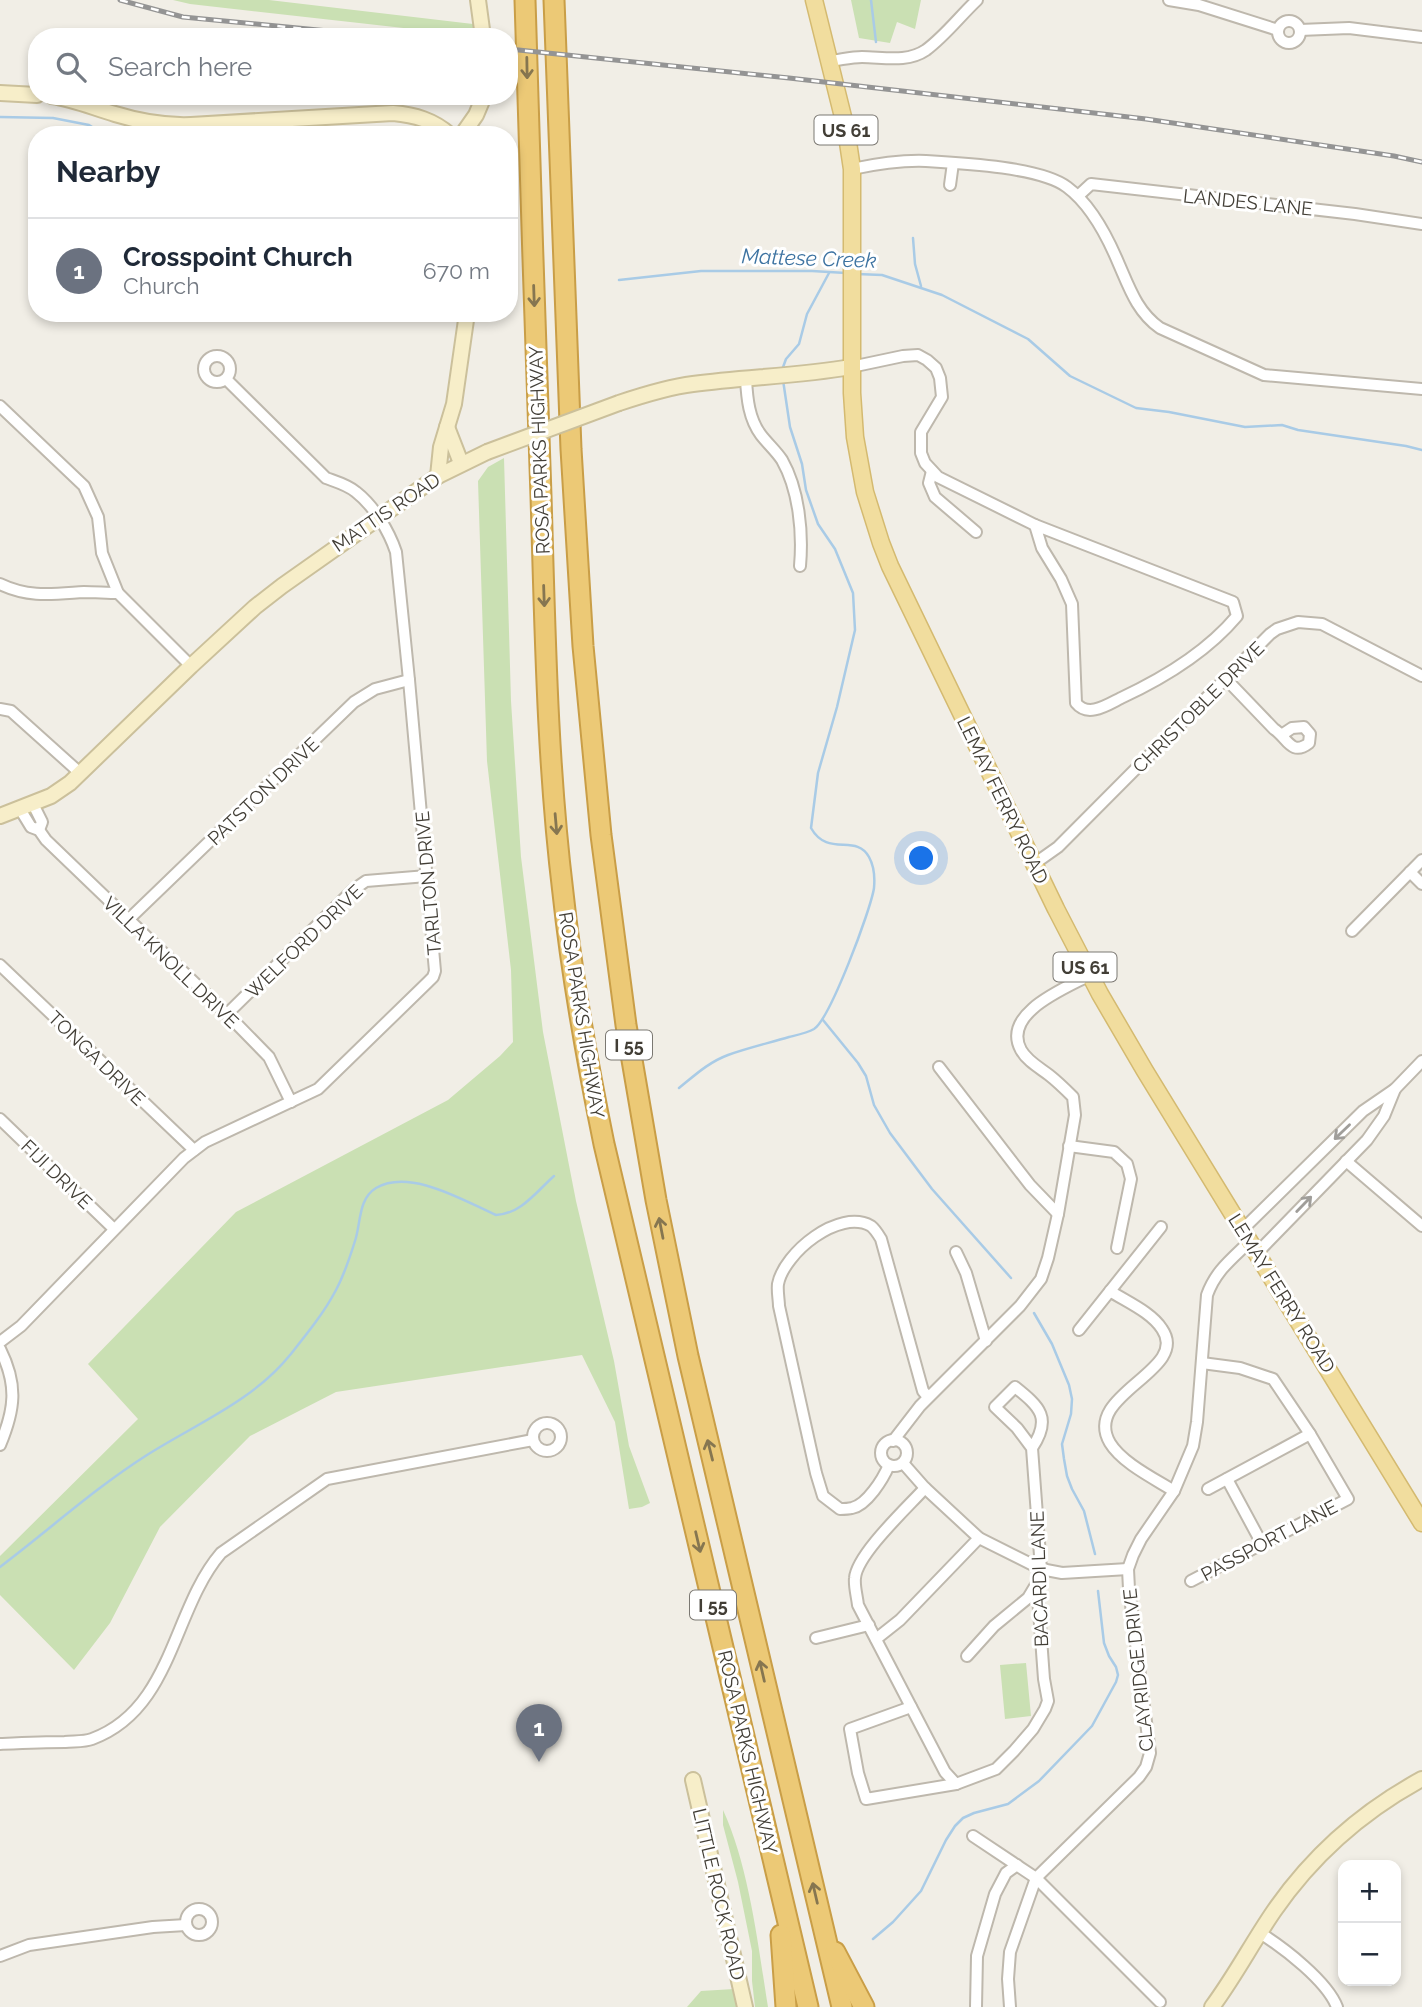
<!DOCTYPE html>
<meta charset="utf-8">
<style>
:root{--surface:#fff;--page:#f2f2f3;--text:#1f2937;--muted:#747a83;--line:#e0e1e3;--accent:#7c3aed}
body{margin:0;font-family:Raleway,sans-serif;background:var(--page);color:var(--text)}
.controls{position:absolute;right:21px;bottom:21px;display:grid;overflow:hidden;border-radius:14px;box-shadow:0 4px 10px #0003}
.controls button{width:63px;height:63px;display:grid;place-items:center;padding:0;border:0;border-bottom:2px solid var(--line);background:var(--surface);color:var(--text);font:35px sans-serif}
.you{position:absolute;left:922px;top:859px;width:24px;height:24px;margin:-18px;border:5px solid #fff;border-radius:50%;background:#1a73e8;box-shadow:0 0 0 10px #1a73e833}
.badge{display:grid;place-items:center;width:46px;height:46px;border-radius:50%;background:var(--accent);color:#fff;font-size:23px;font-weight:700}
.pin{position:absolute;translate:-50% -58px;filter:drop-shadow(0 2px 4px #0008)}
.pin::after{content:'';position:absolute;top:37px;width:24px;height:21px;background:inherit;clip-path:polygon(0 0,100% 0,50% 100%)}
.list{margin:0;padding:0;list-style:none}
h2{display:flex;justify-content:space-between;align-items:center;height:91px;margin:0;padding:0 28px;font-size:30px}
h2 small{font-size:23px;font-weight:400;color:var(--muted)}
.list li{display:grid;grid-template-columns:46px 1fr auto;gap:21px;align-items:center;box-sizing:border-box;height:105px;padding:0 28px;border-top:2px solid var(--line)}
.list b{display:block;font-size:26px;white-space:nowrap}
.list p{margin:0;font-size:23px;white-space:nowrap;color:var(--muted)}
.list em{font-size:23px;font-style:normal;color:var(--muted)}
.icon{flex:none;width:38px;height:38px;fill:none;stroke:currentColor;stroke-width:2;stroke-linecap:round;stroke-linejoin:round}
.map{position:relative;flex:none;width:1422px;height:2007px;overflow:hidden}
.search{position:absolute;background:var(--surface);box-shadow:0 4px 10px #0003;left:28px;top:28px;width:490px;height:77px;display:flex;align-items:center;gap:18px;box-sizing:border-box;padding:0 24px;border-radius:28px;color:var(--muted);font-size:26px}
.panel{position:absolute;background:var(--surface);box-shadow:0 4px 10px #0003;left:28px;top:126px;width:490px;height:196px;border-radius:28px}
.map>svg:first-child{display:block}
.green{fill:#cae0b3}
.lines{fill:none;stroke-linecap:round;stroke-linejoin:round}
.stream{stroke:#a9cbe6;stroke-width:2.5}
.street-casing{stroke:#beb8ad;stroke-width:14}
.secondary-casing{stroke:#cbc09b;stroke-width:18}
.primary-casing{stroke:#d4ba70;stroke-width:19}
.highway-casing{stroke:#c99e47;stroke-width:23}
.street{stroke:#fff;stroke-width:10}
.secondary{stroke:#f7eec9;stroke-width:14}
.primary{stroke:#f1dd9e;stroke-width:16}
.highway{stroke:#ecc976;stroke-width:19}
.rail-casing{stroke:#949494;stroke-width:5}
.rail{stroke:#fff;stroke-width:2.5;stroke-dasharray:8;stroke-linecap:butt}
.secondary-bridge-casing{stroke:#cbc09b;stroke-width:18;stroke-linecap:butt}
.secondary-bridge{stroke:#f7eec9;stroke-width:14}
.oneway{stroke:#867650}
.oneway2{stroke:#a09e9a}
.labels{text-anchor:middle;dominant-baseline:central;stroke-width:6;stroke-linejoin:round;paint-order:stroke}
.shield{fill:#fff;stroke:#7b7872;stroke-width:2}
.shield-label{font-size:18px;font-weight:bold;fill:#423e36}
.street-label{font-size:19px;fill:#423e36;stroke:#fff}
.water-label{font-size:21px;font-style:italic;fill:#3d73a1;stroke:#fff}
</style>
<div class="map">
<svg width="1422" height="2007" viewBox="0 0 1422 2007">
<rect width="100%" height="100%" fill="#f1eee6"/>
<!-- green -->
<g class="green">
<polygon points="173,0 269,0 473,24 475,36 190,4"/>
<polygon points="851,0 921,0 915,29 897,22 890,43 859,38"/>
<polygon points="504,458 511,701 521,857 543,1032 576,1201 614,1361 629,1446 650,1503 642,1507 629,1509 615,1422 582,1355 336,1392 250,1436 160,1527 110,1623 74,1670 0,1595 0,1556 138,1419 88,1364 236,1212 448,1100 500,1056 513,1042 511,970 487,761 478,481 488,467"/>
<polygon points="1026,1663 1031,1716 1005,1719 1000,1665"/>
<path d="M723,1810C749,1866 758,1945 768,2007H755L752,1981V1951L738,1882L723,1825Z"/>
<polygon points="734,1989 738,2007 687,2007 701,1991"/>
</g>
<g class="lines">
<!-- stream -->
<g class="stream">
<polyline points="871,0 876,42"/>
<polyline points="0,117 53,118 89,125 105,135"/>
<polyline points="913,238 915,264 921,286"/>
<polyline points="857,274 882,275 942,295 1028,339 1070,376 1136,408 1169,412 1245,427 1282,425 1298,430 1406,446 1422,450"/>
<polyline points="619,280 701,271 812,271 846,273"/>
<polyline points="782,370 786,359 799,344 807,314 829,273"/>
<polyline points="823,1020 858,1063 866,1076 874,1105 890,1133 932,1189 1011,1278"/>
<path d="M679,1088C695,1075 709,1062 728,1055C747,1048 769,1043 789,1037C797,1035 807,1033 814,1029C830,1019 871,909 874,888C875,877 874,866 869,857C856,833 828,858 811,828L818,773L837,707L855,630L853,593L835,549L818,524L806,490L802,464L790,427L783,380"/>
<polyline points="1034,1313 1052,1344 1069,1385 1072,1399 1071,1414 1062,1444 1064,1459 1067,1476 1072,1489 1084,1511 1095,1554"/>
<path d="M0,1567C49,1530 95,1488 147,1455C196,1424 253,1401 290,1355C306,1335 324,1313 336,1290C344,1275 350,1257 355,1241C361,1223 358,1199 376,1188C410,1168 464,1201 496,1215C521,1214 537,1191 554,1176"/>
<polyline points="873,1939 893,1922 921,1891 946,1840 955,1826 963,1818 974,1813 1008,1804 1039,1781 1092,1726 1116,1682 1118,1675 1116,1667 1109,1656 1104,1643 1098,1591"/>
</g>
<defs>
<g id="street">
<polyline points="1169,0 1199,5 1278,30"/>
<circle cx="1289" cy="32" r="11"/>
<polyline points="1300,30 1349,28 1422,37"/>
<path d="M829,61C840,60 851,57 862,57C883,57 907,63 926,50C945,36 960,16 977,0"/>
<path d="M852,169C876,164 901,160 926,161C960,163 1041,167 1067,187C1090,204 1107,236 1118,262C1129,287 1137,312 1160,328L1264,375L1422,389"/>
<polyline points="950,185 953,163"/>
<polyline points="1078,196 1091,184 1355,214 1422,224"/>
<circle cx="217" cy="369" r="13"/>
<polyline points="851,367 903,356 918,355 927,360 936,368 940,378 942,397 921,432 921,453 925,463 938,477 1035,525"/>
<path d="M746,379C747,399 749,419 761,435C768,444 776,451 782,460C799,490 803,532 800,566"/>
<polyline points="0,406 84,486 98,517 102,553 118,593 191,666"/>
<polyline points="932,471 929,483 935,497 976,532"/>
<path d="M1035,525L1233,602L1237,616C1206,653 1164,678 1121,698C1107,705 1088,718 1076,703L1072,604L1061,579L1042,548Z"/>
<path d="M0,584C29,598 53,594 84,592C95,592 107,593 118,593"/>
<path d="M1226,679L1274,729C1287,737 1291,757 1309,743L1310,734L1304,727L1292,728L1283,734"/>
<polyline points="0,709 11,711 80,773"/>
<polyline points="33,804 42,822 39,830"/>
<polyline points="20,809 31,827 39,830 46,840 227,1014 269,1057 291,1102"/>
<polyline points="1034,864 1058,847 1270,634 1277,629 1298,622 1322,624 1422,676"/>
<polyline points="1410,872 1422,884"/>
<polyline points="128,920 354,702 375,689 409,680"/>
<polyline points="1352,931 1422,860"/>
<polyline points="0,965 194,1150"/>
<polyline points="227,1014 353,890 366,881 427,876"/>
<polyline points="939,1067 1030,1185 1058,1214"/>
<polyline points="0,1119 114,1229"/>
<polyline points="1069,1146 1114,1152 1127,1164 1131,1179 1117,1248"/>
<polyline points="1346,1161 1422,1226"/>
<polyline points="1243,1229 1363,1111 1395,1089 1422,1061"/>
<polyline points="956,1252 966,1273 986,1341"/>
<polyline points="1257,1253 1367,1140 1384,1116 1395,1089"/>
<path d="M1110,1291C1127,1302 1151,1312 1162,1329C1191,1371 1081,1394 1110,1443C1122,1463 1155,1479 1174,1491"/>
<polyline points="1079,1330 1161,1227"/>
<path d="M0,1342L21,1326L184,1158L205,1142L318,1089L428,982L433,977L435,971L409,680L396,552C389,531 374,506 356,492C348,485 337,482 326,478L226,379"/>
<path d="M0,1349C18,1385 15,1409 0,1445"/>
<circle cx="547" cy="1437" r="14"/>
<circle cx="894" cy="1453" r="13"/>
<path d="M893,1441L920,1406L1020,1306L1041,1279L1048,1258L1058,1214L1075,1115L1073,1097C1066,1090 1058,1082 1049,1075C1040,1068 1027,1061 1021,1050C1001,1013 1066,988 1090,975"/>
<polyline points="903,1463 925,1488 979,1538 1041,1569 1062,1573 1128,1569"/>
<path d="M889,1465C883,1479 867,1505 852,1508C848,1509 844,1509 840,1509L823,1496L816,1473L779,1306C779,1300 777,1291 778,1284C784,1253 839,1208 871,1226C875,1229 878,1234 881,1239L923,1391L928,1397"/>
<polyline points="1227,1479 1262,1544"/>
<path d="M925,1488C908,1507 857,1554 855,1578C854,1586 857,1596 858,1605L945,1772L956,1784"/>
<polyline points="1208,1489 1310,1434"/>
<polyline points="1191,1581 1348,1499 1310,1434 1273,1379 1240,1368 1202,1363"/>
<polyline points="816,1638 869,1625"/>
<polyline points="876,1639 900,1620 979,1538"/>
<polyline points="967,1656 994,1626 1028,1598 1037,1583"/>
<path d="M911,1707L850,1729L858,1773L866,1799L956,1784L996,1769L1014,1751L1033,1729L1045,1709L1048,1701L1044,1679L1037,1583L1041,1569L1032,1448L1017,1428L995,1407L1015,1387C1040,1407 1052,1418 1032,1448"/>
<path d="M0,1744C22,1743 43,1742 65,1742C73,1741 84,1742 92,1739C173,1709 172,1610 221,1553L327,1479L533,1440"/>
<polyline points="973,1836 1036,1878 1160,2002"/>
<circle cx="199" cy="1922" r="13"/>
<path d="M1260,1933C1284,1948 1327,1981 1337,2007"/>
<polyline points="0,1956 29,1945 153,1927 186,1925"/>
<polyline points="976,2007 977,1956 995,1894 1006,1873 1017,1865"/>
<path d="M1010,2007L1008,1979L1010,1952L1036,1878L1139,1777L1146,1767L1150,1753L1129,1589L1128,1569L1133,1555L1141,1539L1174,1491L1193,1446L1197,1422L1207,1295C1216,1270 1232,1259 1250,1241"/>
</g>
<g id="secondary">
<polyline points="478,0 483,37"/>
<polyline points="0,93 37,95"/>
<path d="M52,96C74,99 94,108 115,114C141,122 165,126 191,125L393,113C415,115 433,120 450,135"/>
<polyline points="462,135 476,115 484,96"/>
<path d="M619,403C643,395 668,387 693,384C746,377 799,376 851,367"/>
<polyline points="447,427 461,463"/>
<polyline points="438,476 441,447 454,404 467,313"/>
<polyline points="0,816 51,796 70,783 191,666 255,607 282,586 438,476 487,452"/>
<polyline points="693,1780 745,2007"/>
<path d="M1212,2007C1235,1976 1252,1943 1274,1911C1312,1856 1363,1811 1422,1779"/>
</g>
<polyline id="primary" points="814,0 846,129 852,169 852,393 855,437 865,492 881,543 890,566 1056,909 1100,994 1145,1071 1422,1523"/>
<g id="highway">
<path d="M525,0C530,165 535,331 541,496C545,628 547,762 563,893C572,978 587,1061 604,1144L808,2007"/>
<polyline points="554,0 571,449 583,646 601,835 626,1025 656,1200 688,1356 842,2007"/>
<polyline points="781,1935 786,2007"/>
<polyline points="835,1952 864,2007"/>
</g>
</defs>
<!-- street casing -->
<use href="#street" class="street-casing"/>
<!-- secondary casing -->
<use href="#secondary" class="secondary-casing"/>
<!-- primary casing -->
<use href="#primary" class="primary-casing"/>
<!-- highway casing -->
<use href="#highway" class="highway-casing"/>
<!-- street -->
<use href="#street" class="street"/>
<!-- secondary -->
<use href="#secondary" class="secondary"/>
<!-- primary -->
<use href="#primary" class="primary"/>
<!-- highway -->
<use href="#highway" class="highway"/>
<defs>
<g id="rail">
<polyline points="120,0 183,17 390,37"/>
<polyline points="509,49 789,78 1146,119 1394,156 1422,162"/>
</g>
</defs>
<!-- rail casing -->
<use href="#rail" class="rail-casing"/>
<!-- rail -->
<use href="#rail" class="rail"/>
<defs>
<polyline id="secondary-bridge" points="487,452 619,403"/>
</defs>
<!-- secondary-bridge casing -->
<use href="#secondary-bridge" class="secondary-bridge-casing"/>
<!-- secondary-bridge -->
<use href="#secondary-bridge" class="secondary-bridge"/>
</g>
<!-- one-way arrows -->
<defs><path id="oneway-shaft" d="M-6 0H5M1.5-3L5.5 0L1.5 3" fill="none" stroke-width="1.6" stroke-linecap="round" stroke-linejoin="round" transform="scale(1.75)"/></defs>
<g class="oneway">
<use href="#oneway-shaft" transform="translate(527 68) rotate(89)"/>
<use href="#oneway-shaft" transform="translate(534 296) rotate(88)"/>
<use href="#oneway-shaft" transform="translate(544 596) rotate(88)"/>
<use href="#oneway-shaft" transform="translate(556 824) rotate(85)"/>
<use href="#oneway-shaft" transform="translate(661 1228) rotate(-101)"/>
<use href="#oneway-shaft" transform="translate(710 1450) rotate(-104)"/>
<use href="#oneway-shaft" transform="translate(698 1542) rotate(77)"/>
<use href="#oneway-shaft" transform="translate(762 1671) rotate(-103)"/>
<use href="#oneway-shaft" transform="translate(815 1893) rotate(-103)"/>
</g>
<g class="oneway2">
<use href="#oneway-shaft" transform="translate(1342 1132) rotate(136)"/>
<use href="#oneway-shaft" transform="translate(1304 1204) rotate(-46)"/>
</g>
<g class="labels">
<!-- shield labels -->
<g class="shield">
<rect x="814.5" y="115.5" width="63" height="29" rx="5"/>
<rect x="1053.5" y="952.5" width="63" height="29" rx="5"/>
<rect x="606" y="1030.5" width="46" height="29" rx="5"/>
<rect x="690" y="1590.5" width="46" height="29" rx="5"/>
</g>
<g class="shield-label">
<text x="846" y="130">US 61</text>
<text x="1085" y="967">US 61</text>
<text x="629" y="1045">I 55</text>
<text x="713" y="1605">I 55</text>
</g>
<!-- street labels -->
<g class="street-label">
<text transform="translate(1248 202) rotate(6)">LANDES LANE</text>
<text transform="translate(539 450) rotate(-92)">ROSA PARKS HIGHWAY</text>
<text transform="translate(386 512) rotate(-34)">MATTIS ROAD</text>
<text transform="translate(1198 707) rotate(-45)">CHRISTOBLE DRIVE</text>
<text transform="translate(263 791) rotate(-44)">PATSTON DRIVE</text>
<text transform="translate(1003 800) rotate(64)">LEMAY FERRY ROAD</text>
<text transform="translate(428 883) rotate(-95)">TARLTON DRIVE</text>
<text transform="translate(304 941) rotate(-44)">WELFORD DRIVE</text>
<text transform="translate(171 962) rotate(44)">VILLA KNOLL DRIVE</text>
<text transform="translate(582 1015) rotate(81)">ROSA PARKS HIGHWAY</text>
<text transform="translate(97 1058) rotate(44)">TONGA DRIVE</text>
<text transform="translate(57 1174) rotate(44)">FIJI DRIVE</text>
<text transform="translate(1282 1293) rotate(58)">LEMAY FERRY ROAD</text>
<text transform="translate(1269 1540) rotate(-28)">PASSPORT LANE</text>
<text transform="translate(1039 1579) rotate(-92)">BACARDI LANE</text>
<text transform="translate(1138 1670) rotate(-96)">CLAYRIDGE DRIVE</text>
<text transform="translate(748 1752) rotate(77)">ROSA PARKS HIGHWAY</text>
<text transform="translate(719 1894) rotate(77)">LITTLE ROCK ROAD</text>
</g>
<!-- water labels -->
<g class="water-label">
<text transform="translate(809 258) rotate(2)">Mattese Creek</text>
</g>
</g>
</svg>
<div class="controls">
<button>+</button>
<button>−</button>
</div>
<div class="you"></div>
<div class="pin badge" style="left:539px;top:1762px;background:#6b7280">1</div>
<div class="search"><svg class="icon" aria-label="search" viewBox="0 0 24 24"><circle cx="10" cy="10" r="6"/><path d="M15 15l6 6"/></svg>Search here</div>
<section class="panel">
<h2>Nearby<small></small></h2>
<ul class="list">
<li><span class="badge" style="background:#6b7280">1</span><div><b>Crosspoint Church</b><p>Church</p></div><em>670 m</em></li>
</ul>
</section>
</div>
